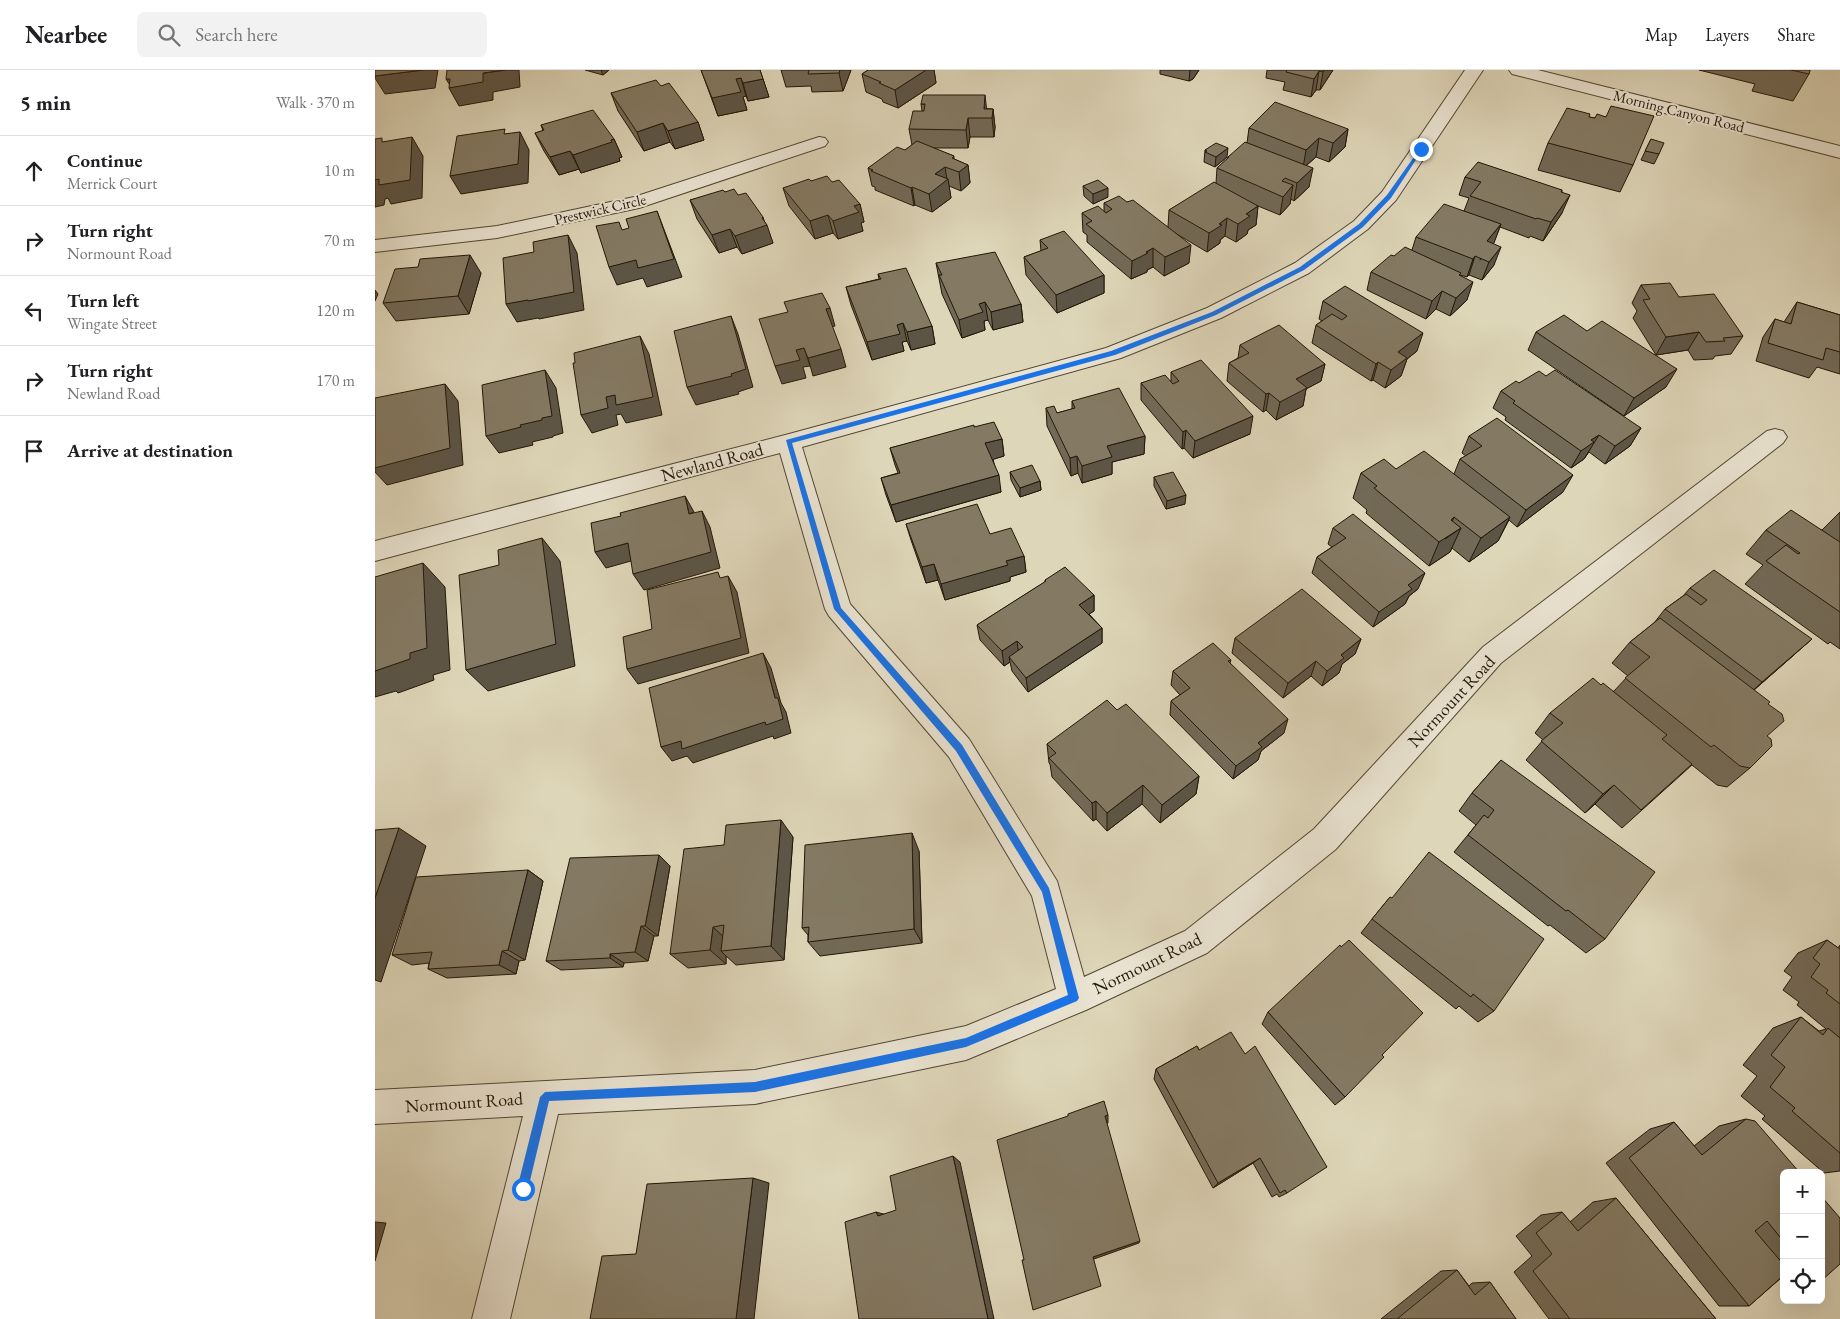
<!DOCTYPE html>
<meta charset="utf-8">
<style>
:root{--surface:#fff;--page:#f2f2f2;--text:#202124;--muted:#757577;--line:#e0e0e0}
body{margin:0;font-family:"EB Garamond",serif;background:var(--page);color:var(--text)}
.controls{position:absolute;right:15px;bottom:15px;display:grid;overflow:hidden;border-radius:8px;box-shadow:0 5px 20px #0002}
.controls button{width:45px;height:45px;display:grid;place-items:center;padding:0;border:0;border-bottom:1px solid var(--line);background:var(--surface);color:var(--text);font:25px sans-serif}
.stop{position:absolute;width:15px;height:15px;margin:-11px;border:4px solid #1a73e8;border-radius:50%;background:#fff}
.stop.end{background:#1a73e8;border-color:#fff;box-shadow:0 1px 5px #0008}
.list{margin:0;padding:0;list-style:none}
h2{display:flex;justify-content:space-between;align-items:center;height:65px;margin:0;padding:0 20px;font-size:21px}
h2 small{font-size:16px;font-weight:400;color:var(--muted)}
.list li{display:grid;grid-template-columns:32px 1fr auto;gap:15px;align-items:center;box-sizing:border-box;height:70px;padding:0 20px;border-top:1px solid var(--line)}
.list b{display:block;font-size:19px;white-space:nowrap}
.list p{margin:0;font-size:16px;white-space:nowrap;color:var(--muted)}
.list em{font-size:16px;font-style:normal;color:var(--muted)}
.icon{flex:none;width:28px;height:28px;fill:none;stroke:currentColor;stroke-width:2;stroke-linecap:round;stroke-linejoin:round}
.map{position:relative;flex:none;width:1465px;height:1249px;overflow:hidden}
header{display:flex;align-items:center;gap:30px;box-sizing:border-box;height:70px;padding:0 25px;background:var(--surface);border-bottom:1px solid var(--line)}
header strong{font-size:24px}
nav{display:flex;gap:28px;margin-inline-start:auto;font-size:18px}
.search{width:350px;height:45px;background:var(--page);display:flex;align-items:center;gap:12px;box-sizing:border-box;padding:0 18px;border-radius:8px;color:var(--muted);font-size:19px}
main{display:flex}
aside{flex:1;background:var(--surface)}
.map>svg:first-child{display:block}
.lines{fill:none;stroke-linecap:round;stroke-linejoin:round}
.minor-casing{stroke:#524734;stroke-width:2}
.minor{fill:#eae4d2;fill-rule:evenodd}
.wall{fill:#726956;stroke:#231707}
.shaded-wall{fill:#5c5546;stroke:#231707}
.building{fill:#847a64;stroke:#231707}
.route{fill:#1a73e8}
.labels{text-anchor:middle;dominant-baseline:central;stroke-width:4;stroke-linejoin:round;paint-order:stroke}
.far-street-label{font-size:15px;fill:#231707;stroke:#eae4d2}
.street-label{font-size:18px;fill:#231707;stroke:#eae4d2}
</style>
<header>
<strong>Nearbee</strong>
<div class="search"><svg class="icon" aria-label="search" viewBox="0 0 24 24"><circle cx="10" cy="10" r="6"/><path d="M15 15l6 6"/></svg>Search here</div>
<nav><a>Map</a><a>Layers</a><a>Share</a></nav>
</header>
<main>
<aside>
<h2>5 min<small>Walk · 370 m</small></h2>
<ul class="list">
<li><svg class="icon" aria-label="ahead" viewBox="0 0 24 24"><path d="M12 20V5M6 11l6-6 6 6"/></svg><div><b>Continue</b><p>Merrick Court</p></div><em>10 m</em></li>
<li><svg class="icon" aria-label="right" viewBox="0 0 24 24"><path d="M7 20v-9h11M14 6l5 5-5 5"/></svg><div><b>Turn right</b><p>Normount Road</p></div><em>70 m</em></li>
<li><svg class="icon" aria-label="left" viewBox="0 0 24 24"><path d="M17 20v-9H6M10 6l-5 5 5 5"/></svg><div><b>Turn left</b><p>Wingate Street</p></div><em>120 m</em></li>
<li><svg class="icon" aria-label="right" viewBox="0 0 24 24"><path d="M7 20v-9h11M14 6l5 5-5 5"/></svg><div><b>Turn right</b><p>Newland Road</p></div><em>170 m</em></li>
<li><svg class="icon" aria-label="arrive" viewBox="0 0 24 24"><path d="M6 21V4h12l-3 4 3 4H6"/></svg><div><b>Arrive at destination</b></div></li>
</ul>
</aside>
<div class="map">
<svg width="1465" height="1249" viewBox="0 0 1465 1249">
<rect width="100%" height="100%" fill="#ded6b9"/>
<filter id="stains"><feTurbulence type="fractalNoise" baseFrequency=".004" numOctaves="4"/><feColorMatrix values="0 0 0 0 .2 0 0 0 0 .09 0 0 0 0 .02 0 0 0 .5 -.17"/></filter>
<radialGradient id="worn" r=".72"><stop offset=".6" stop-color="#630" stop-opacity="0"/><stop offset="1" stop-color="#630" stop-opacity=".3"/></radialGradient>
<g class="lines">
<defs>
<g id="minor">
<polygon points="1090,0 1108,0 1021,130 993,159 934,203 846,248 746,288 427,377 475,534 594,669 682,811 709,907 810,861 939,759 1108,577 1392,361 1400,359 1408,361 1412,367 1408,373 1126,593 961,779 832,883 711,940 591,990 380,1034 183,1044 135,1249 97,1249 148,1046 0,1054 0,1020 380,1000 591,956 681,919 657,826 574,687 454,546 450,539 405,383 0,491 0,471 414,364 731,278 832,238 920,193 979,151 1007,122"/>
<polygon points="1134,0 1163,0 1465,76 1465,88 1137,4"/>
<polygon points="444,67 450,68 453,72 450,76 264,138 122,168 0,182 0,170 122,156 259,127"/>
</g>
</defs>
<!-- minor casing -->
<use href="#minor" class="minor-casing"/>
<!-- minor -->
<use href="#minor" class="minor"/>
</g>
<!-- wall -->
<g class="wall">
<polygon points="210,0 234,0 228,5"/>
<polygon points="326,0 385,0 394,27 373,31 371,26 368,27 372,40 343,46"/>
<polygon points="406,0 476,0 468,21 437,22 436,16 411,17"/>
<polygon points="493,0 559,0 561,13 523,38 508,32 507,29 491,22 487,4"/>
<polygon points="785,0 824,0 818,9 814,11 785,4"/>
<polygon points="892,0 958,0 945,20 941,20 936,27 908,20 910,12 891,8"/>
<polygon points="1324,0 1435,0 1434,4 1418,31 1377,21 1380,14"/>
<polygon points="286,16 323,52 329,70 300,79 295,72 269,81 243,41 236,23"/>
<polygon points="546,34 618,39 620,57 619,67 595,67 593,78 558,78 579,86 579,89 593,95 595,113 586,121 574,116 576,128 557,142 540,135 539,136 500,120 500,117 497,116 493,98 530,80 537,75 534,59 547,41"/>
<polygon points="1214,47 1220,48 1231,47 1258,95 1245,122 1163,100 1173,73"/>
<polygon points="166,55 239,69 247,87 244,88 245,91 206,103 204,99 184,105 169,81 160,63 168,61"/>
<polygon points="874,58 973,59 970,77 954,92 941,87 931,96 934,117 919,131 916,129 915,134 905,145 878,134 883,136 881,155 873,160 872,164 861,172 850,166 845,170 845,173 832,182 800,163 814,193 789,206 778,197 772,200 772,202 756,209 712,172 712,165 708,162 707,143 729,142 729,133 752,132 793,157 794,140 841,113 842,98 852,89 853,87 872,73"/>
<polygon points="1276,69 1284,84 1279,94 1266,90"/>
<polygon points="830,80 852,87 840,97 829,92"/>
<polygon points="1090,107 1187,120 1187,143 1168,171 1155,166 1154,168 1125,157 1118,174 1119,195 1107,210 1094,205 1092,207 1085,205 1092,230 1075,246 1061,239 1051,249 992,220 996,202 1019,186 1037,180 1041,167 1089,141 1094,128 1084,125"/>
<polygon points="436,111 457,112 485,134 489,152 486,153 488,161 463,169 458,163 440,169 414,136 408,118"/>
<polygon points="708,116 733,127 718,134 709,126"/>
<polygon points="350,122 363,125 390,152 398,173 367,184 362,177 344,183 322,149 315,130"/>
<polygon points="665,170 729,205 729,223 682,243 651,205 649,187 666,181"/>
<polygon points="561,193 646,234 648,252 618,260 613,250 609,251 610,260 587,268 567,224"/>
<polygon points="106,203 94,244 21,251 8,233"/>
<polygon points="503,204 557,256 560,274 536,280 532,271 527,272 529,281 497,290 476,235 471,217 504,209"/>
<polygon points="1266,215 1304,227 1368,266 1356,284 1340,286 1338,289 1319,290 1313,280 1281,285 1258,248 1262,241 1257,233"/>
<polygon points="948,231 1042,281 1032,289 1026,306 1010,318 998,310 996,311 937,273 941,255 947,251 944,249"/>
<polygon points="1422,232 1465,245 1465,304 1442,297 1434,308 1381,291 1388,267 1400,249 1409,252"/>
<polygon points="1161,262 1291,317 1249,346 1153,280"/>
<polygon points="865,275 950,294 946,311 931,319 928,336 901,350 891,340 888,342 852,311 854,293 863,288"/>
<polygon points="796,302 875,364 818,388 809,378 807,379 766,330 766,313 796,311"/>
<polygon points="1171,306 1266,358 1255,376 1230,394 1214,382 1209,389 1196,398 1130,350 1131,347 1118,338 1126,321 1144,313"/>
<polygon points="697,331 770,366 769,384 737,392 737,404 707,413 703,403 696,406 672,356 671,338 682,343 697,339"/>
<polygon points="599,357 627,369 629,386 618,389 626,422 521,452 511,425 506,408 523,403 520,395 515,378"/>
<polygon points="1094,366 1188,422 1142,457 1134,450 1123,471 1094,492 1077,478 1075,482 1054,496 991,443 992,440 978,428 986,403 1021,399 1079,404 1085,389 1091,386 1087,383"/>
<polygon points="635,402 665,411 666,420 645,427 636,410"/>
<polygon points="779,407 810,434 791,439 779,416"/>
<polygon points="1465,442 1465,579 1455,572 1453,574 1370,514 1388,495 1371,484 1391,460 1447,460"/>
<polygon points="531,454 615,464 649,486 651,502 635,507 635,511 570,530 563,510 551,513 536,470"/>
<polygon points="958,458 1043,519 1034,526 1030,534 998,557 937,503 942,487 957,477 953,474"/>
<polygon points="670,510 719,525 719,541 714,544 727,558 727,573 653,622 637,601 635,592 629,596 605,570 602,555 670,512"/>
<polygon points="1315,518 1420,584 1379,620 1393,634 1392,666 1375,698 1352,717 1342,715 1317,695 1247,758 1220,734 1210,743 1151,690 1168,670 1160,663 1175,643 1239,621 1253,606 1237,593 1255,572 1279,553 1290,539 1308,526"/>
<polygon points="860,568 986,569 980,584 967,594 964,603 947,616 936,606 908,628 857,583"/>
<polygon points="856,590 855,593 909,663 886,681 883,690 858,709 795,645 796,631 805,625 796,615 798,601"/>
<polygon points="742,640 824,706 821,724 785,753 767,734 732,761 721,749 718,751 677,707 675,694 674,693 672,674"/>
<polygon points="1126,690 1230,869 1211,883 1175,855 1173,856 1079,782 1101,755 1084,741 1097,723"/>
<polygon points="418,767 409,890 361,895 351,886 351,894 313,898 295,884 349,775"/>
<polygon points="544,781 547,873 445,886 433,872 433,865 427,858"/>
<polygon points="295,796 283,866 279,866 273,891 249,893 248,897 186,900 171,891"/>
<polygon points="153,800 168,811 150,890 144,891 141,904 72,908 53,899 54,893 37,895 17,885"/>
<polygon points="1015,827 1119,941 1103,952 1084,936 1081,939 986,863 997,849"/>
<polygon points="1452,870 1463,878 1465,875 1465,1101 1449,1103 1387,1049 1390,1046 1366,1026 1382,1006 1368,995 1398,958 1426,947 1444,961 1451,959 1422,935 1424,932 1408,920 1417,907 1409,901 1423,883"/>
<polygon points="893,942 970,1027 960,1035 887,954"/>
<polygon points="822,976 912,1123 904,1127 902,1124 897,1127 878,1093 838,1118 779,1009 781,999"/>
<polygon points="1371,1049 1409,1103 1409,1211 1406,1208 1374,1236 1344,1236 1231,1093 1275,1059 1299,1052 1319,1076 1344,1056"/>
<polygon points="1241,1128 1341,1249 1174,1249 1139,1202 1157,1186 1141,1166 1166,1145 1187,1142 1195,1152 1218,1132"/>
<polygon points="1082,1200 1094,1216 1097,1213 1115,1212 1141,1249 1006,1249 1066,1201"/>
</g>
<!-- shaded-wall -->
<g class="shaded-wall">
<polygon points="48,0 63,0 60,18 10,24 0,8 0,6"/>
<polygon points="130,0 144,0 145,17 118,22 118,30 84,36 74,18 76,17 71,9"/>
<polygon points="226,0 234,0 228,5"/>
<polygon points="465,0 476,0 468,21 464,3"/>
<polygon points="551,0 559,0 561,13 523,38 520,20"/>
<polygon points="815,0 824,0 818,9 814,11"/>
<polygon points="949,0 958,0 945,20 948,2"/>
<polygon points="944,1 941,20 936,27 939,9"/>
<polygon points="366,8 371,26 368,27 372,40 343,46 337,28 361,9"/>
<polygon points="388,9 394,27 373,31 368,13"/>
<polygon points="610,25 612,43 609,39"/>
<polygon points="618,39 620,57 619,67 617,48"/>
<polygon points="593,48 595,67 593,78 591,60"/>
<polygon points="323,52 329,70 300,79 293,61"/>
<polygon points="288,53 295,72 269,81 262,62"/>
<polygon points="973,59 970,77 954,92 958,73"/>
<polygon points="145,62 154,80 153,113 86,124 75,106"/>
<polygon points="37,67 48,86 47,128 16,134 13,128 10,129 9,135 0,137 0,110"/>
<polygon points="944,68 941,87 928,98 931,80"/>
<polygon points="239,69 247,87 244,88 245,91 206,103 198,85"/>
<polygon points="853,78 852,87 840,97 841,87"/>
<polygon points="195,81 204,99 184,105 175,87"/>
<polygon points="593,95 595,113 586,121 584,102"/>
<polygon points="570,97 572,110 573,109 576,128 557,142 554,124 560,104"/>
<polygon points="938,98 934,117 919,131 922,113"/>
<polygon points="918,115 915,134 905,145 908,127"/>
<polygon points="537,117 540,135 539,136 536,118"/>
<polygon points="733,118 733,127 718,134 718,124"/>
<polygon points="1195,125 1187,143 1168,171 1176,152"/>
<polygon points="485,134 489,152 486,153 488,161 463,169 458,151 479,136"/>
<polygon points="883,136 881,155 873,160 872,164 861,172 863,154 871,144"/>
<polygon points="282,141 307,207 272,217 268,208 242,215 234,197"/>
<polygon points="453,145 458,163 440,169 435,151"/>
<polygon points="388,147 391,156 392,155 398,173 367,184 360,166"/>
<polygon points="852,148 850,166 845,170 845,173 832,182 834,163 844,154"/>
<polygon points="1126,154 1119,173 1105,190 1112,171"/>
<polygon points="355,159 362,177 344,183 337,165"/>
<polygon points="193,165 202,183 209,240 164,249 163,248 142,252 131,234"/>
<polygon points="816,175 814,193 789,206 790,187"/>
<polygon points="1126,177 1119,195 1107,210 1114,192"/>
<polygon points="778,178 778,197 772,200 772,202 756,209 757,191"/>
<polygon points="95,185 106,203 94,244 83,226"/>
<polygon points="1100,186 1094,205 1092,207 1098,189"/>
<polygon points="729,205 729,223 682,243 681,225"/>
<polygon points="1098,212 1092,230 1075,246 1081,228"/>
<polygon points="0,220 3,224 0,231"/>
<polygon points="1067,221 1061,239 1051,249 1057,231"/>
<polygon points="610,232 613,250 609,251 610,260 587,268 584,250 604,234"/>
<polygon points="646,234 648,252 618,260 616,242"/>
<polygon points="455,238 460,256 456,257 451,239"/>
<polygon points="356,246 363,264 378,317 363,322 364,324 321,335 312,317 356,304"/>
<polygon points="528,253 532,271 527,272 529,281 497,290 492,272 522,255"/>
<polygon points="557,256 560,274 536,280 532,262"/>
<polygon points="1324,262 1313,280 1281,285 1291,267"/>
<polygon points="1048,263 1042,281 1032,289 1026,306 1010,318 1016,300 1023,282"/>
<polygon points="265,266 274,284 287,345 251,353 246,344 241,345 243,355 217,363 206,345"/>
<polygon points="429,278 435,296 428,297 431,308 407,314 400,296 421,280"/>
<polygon points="466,279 471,297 438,306 433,288"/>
<polygon points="1003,292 998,310 996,311 1001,294"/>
<polygon points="950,294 946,311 931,319 928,336 901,350 905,332 921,309"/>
<polygon points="1302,299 1291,317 1249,346 1259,328"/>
<polygon points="170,300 181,318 188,363 178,366 178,367 157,372 158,375 124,383 111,366"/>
<polygon points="70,314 83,331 88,395 12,415 0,402 0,398"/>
<polygon points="894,323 891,340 888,342 891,324"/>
<polygon points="878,346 875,364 818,388 820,371"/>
<polygon points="1266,358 1255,376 1230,394 1240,376"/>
<polygon points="811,360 809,378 807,379 808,362"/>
<polygon points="1224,365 1209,389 1196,398 1206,381 1216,370"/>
<polygon points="770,366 769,384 737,392 737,404 707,413 707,396 732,376"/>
<polygon points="627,369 629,386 613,391 610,373"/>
<polygon points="702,386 703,403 696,406 695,388"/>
<polygon points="624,405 626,422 521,452 516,435"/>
<polygon points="1198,405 1188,422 1142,457 1151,440"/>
<polygon points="665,411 666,420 645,427 645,418"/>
<polygon points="811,425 810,434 791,439 792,431"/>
<polygon points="310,426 319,442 314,444"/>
<polygon points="327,441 335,457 345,498 269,520 258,504"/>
<polygon points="1079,447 1070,469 1086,458 1075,482 1054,496 1064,472 1076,450"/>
<polygon points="1135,447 1123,471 1094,492 1106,468"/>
<polygon points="167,468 185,491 200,596 113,621 91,600"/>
<polygon points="253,473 263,489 231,498 220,482"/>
<polygon points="649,486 651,502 635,507 635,511 570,530 566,514 631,491"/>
<polygon points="48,493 70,517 75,600 58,605 59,610 23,623 21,621 0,627 0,601 35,583"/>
<polygon points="559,494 563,510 551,513 547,497"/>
<polygon points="1050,503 1043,519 1034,526 1030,534 998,557 1004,542 1033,515"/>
<polygon points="353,506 362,522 374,583 263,614 252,599"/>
<polygon points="719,525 719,541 705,550 704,535"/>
<polygon points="727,558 727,573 653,622 651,608"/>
<polygon points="986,569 980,584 967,594 964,603 947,616 952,601 966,585"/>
<polygon points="1437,569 1420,584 1371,627 1387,612"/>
<polygon points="642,571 644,586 634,587 635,592 629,596 627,581"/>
<polygon points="388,583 396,598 406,633 411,642 416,663 399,669 398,666 318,693 312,686 297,691 286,677 400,628"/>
<polygon points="941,591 936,606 908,628 913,613"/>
<polygon points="913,649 909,663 886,681 883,690 858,709 861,696 883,673"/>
<polygon points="824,706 821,724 785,753 787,735"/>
<polygon points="768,715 767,734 732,761 732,743"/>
<polygon points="1239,715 1220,734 1210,743 1228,724"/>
<polygon points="721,731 721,749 718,751 717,733"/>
<polygon points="406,750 418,767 409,890 396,876"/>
<polygon points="24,758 51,776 6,912 0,910 0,828"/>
<polygon points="537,763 544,781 547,873 539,859"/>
<polygon points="284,785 295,796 283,866 270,856"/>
<polygon points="153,800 168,811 150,890 133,880"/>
<polygon points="266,856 279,866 273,891 260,882"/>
<polygon points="338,857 353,871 346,881 351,886 351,894 335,880"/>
<polygon points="127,881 144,891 141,904 124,895"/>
<polygon points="235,884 249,893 248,897 235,888"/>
<polygon points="733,1045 733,1053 730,1053 730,1046"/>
<polygon points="578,1086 585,1092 619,1249 613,1249"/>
<polygon points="885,1088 878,1093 838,1118 843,1113"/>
<polygon points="378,1108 394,1113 379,1249 361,1249"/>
<polygon points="501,1142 512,1145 503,1146"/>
<polygon points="0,1152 11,1153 0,1191"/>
<polygon points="765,1171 764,1173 719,1189 718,1187"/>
</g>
<!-- building -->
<g class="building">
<polygon points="0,0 48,0 0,6"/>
<polygon points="72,0 130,0 108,3 108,12 74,18 75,9 71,9"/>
<polygon points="326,0 385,0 388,9 368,13 366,8 361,9 366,22 337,28"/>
<polygon points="434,0 465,0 464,3 433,4"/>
<polygon points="493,0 551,0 520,20 504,13 506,12 487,4"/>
<polygon points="912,0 949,0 948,2 944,1 939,9 911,2"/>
<polygon points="1416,0 1435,0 1434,4"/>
<polygon points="281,10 286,16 294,13 323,52 293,61 288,53 262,62 236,23"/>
<polygon points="548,25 610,25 609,39 618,39 617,48 593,48 591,60 534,59 538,41 549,41 550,34 546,34"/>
<polygon points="900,32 973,59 958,73 944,68 931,80 874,58"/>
<polygon points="1236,36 1279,46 1258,95 1173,73 1192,38 1215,44 1214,47 1220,48 1222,44 1231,47"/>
<polygon points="218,40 239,69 236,70 237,72 198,85 195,81 175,87 160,63 169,60 166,55"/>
<polygon points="130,59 129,64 145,62 143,94 75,106 82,66"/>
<polygon points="37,67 35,110 4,115 4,109 0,110 0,69 7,68 7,72"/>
<polygon points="1276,69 1289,73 1284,84 1270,81"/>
<polygon points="542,71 579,86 577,88 593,95 584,102 570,97 560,104 573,109 554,124 537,117 536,118 496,101 498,100 493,98 522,77 530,80"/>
<polygon points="870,72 938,98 922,113 910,108 907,111 918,115 908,127 842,98 854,87 853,87"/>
<polygon points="841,73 853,78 841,87 830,82 832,81 830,80"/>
<polygon points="1103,92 1187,120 1186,122 1195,125 1176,152 1162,148 1161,149 1095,126 1106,112 1090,107"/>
<polygon points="452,106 457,112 464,110 485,134 479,136 484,142 458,151 453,145 435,151 408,118 434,109 436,111"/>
<polygon points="723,110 733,118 718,124 708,116"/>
<polygon points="839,112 883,136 871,144 875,146 863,154 852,148 844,154 847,155 834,163 794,140"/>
<polygon points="359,119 363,125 371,123 388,147 387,148 392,155 360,166 355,159 337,165 315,130 348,120 350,122"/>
<polygon points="744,126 752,132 758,130 816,175 790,187 778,178 771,182 773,183 757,191 711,154 717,151 707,143 723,136 731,143 737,139 729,133"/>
<polygon points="1069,134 1126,154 1112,171 1126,177 1114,192 1100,186 1098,189 1041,167"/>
<polygon points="282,141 299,189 263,198 261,190 234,197 221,156 244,152 247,160 254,158 251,149"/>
<polygon points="689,161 729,205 681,225 649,187 673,178 665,170"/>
<polygon points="193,165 199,222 153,231 153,230 131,234 128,188 159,182 158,172"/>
<polygon points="1030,177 1086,203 1084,205 1098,212 1081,228 1067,221 1057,231 996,202 1016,185 1019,186"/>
<polygon points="620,182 646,234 616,242 610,232 604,234 608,242 584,250 564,205 567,205 561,193"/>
<polygon points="95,185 83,226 8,233 20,199 43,197 45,189"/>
<polygon points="531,198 557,256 532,262 528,253 522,255 525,264 492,272 471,217 506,209 503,204"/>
<polygon points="1295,213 1304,227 1339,224 1368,266 1348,268 1350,271 1331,272 1324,262 1291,267 1268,230 1275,229 1266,215"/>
<polygon points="970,216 1048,263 1023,282 1032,288 1016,300 1003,292 1001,294 941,255 957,244 967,250 972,246 948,231"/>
<polygon points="447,223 455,238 451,239 466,279 433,288 429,278 421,280 425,290 400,296 384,249 413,242 409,232"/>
<polygon points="1422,232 1465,245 1465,282 1451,278 1448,290 1393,273 1400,249 1416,254"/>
<polygon points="1189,245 1212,261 1227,251 1302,299 1259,328 1161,262"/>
<polygon points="356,246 371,299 356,304 357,306 312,317 299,261"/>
<polygon points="904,255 950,294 921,309 932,318 905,332 894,323 891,324 854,293 874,283 865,275"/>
<polygon points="265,266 278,327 241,335 240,325 231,327 233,338 206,345 198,293 200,293 199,283"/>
<polygon points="826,290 878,346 820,371 811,360 808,362 766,313 790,305 798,314 804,311 796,302"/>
<polygon points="170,300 177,346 167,348 167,350 145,355 146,357 111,366 107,315"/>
<polygon points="1180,300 1266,358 1240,376 1224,365 1216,370 1219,372 1206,381 1138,333 1140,331 1126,321 1141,311 1144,313 1164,301 1171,306"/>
<polygon points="70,314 75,378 0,398 0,328"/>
<polygon points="744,318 770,366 732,376 737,387 707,396 702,386 695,388 671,338 679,336 682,343 700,338 697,331"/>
<polygon points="1122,348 1198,405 1151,440 1085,389 1107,376 1094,366"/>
<polygon points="619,352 627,369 610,373 624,405 516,435 506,408 525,403 515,378 599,355 599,357"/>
<polygon points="1049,381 1135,447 1106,468 1079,447 1076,450 1086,458 1064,472 999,418 1002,416 986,403 1009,389 1021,399"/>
<polygon points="657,395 665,411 645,418 635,402"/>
<polygon points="798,402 811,425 792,431 779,407"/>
<polygon points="310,426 314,444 327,441 336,482 258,504 253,473 220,482 216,453 246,446 245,443"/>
<polygon points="602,434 615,464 636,458 649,486 631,491 633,495 566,514 559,494 547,497 531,454"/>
<polygon points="1416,440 1465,472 1465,542 1391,491 1411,475 1423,484 1425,483 1391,460"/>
<polygon points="978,444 1050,503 1033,515 1037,519 1004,542 942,487 971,468 958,458"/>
<polygon points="167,468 181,574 91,600 84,505 124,495 123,480"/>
<polygon points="48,493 52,578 35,583 35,589 0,601 0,507"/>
<polygon points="690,497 719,525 704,535 727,558 651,608 634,587 648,577 642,571 627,581 602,555 671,511 670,510"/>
<polygon points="1339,500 1437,569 1387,612 1290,539 1311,524 1326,535 1332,530 1315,518"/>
<polygon points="343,502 345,508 353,506 366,568 252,599 248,567 277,559 272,520"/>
<polygon points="927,519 986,569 966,585 969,588 952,601 941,591 913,613 860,568"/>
<polygon points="1285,548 1395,632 1393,634 1407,644 1409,651 1392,666 1396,669 1397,676 1375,698 1365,696 1339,675 1336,677 1250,608 1275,587 1255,572"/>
<polygon points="838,573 856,590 853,591 913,649 883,673 887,677 861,696 796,631 815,618 798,601"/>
<polygon points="388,583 400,628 403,628 408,649 391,655 390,652 307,679 306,671 286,677 274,618"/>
<polygon points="1218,608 1226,615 1228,613 1292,665 1287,669 1317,694 1266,740 1239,715 1228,724 1166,671 1188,653 1175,643"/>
<polygon points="732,630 742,640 751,634 824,706 787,735 768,715 732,743 721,731 717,733 674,688 681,683 672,674"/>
<polygon points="1126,690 1280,802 1230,869 1193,840 1191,841 1093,765 1109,745 1113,748 1119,740 1097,723"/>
<polygon points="406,750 396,876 346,881 349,855 338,857 335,880 295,884 309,779 349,775 351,755"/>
<polygon points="24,758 0,828 0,760"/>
<polygon points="537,763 539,859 433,872 434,857 427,858 430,775"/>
<polygon points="1054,782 1169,869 1119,941 1098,924 1096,927 997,849 1015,827 1017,828"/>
<polygon points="284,785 270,856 266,856 260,882 235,884 235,888 171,891 195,788"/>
<polygon points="153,800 133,880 127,881 124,895 53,899 57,882 17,885 41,807"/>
<polygon points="974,870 1048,943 1007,985 1009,987 970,1027 893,942 965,875 966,877"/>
<polygon points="1452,870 1465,879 1465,934 1451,923 1453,920 1436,907 1445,894 1438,888"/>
<polygon points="1426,947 1448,965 1453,958 1465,968 1465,1083 1417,1041 1420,1038 1395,1017 1410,997 1396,985"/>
<polygon points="856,962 870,984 880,976 952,1097 912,1123 910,1120 905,1123 885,1088 843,1113 781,999 822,976 824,980"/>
<polygon points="729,1031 733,1045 730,1046 765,1171 718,1187 726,1216 658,1240 647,1190 649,1190 622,1070 693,1046 693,1044"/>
<polygon points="1371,1049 1380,1051 1425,1103 1409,1103 1409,1172 1392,1151 1380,1161 1409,1195 1409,1205 1374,1236 1254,1088 1299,1052 1327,1085"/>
<polygon points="578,1086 613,1249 484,1249 470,1152 501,1142 503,1146 521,1140 515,1106"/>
<polygon points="378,1108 361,1249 215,1249 227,1186 261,1184 272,1114"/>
<polygon points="1446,1126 1465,1148 1465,1194 1446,1211"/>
<polygon points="1241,1128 1341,1249 1195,1249 1158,1201 1177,1184 1161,1163 1187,1142 1203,1161"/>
<polygon points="1082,1200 1100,1225 1115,1212 1141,1249 1022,1249"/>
</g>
<!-- route -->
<polygon class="route" points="1046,77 1048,79 1016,128 988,157 929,200 841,245 740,285 417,373 466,538 587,675 674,818 704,928 702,931 591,977 380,1022 174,1031 153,1119 151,1123 148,1125 144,1123 142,1119 165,1027 170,1022 380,1012 591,968 693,925 667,822 581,681 459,539 411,370 736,281 837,242 925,197 984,154 1012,125"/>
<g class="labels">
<!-- far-street labels -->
<g class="far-street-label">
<text transform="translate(1304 41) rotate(14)">Morning Canyon Road</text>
<text transform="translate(225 139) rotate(-13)">Prestwick Circle</text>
</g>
<!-- street labels -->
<g class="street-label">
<text transform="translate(337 392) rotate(-15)">Newland Road</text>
<text transform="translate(1076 631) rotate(-47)">Normount Road</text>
<text transform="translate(772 893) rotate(-26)">Normount Road</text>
<text transform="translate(89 1032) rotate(-4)">Normount Road</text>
</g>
</g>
<rect width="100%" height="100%" filter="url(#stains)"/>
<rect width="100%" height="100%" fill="url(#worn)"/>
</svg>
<div class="controls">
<button>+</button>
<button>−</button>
<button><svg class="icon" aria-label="locate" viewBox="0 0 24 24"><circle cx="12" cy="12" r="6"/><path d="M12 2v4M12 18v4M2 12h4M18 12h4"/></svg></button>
</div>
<div class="stop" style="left:148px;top:1119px"></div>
<div class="stop end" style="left:1046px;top:79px"></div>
</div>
</main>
